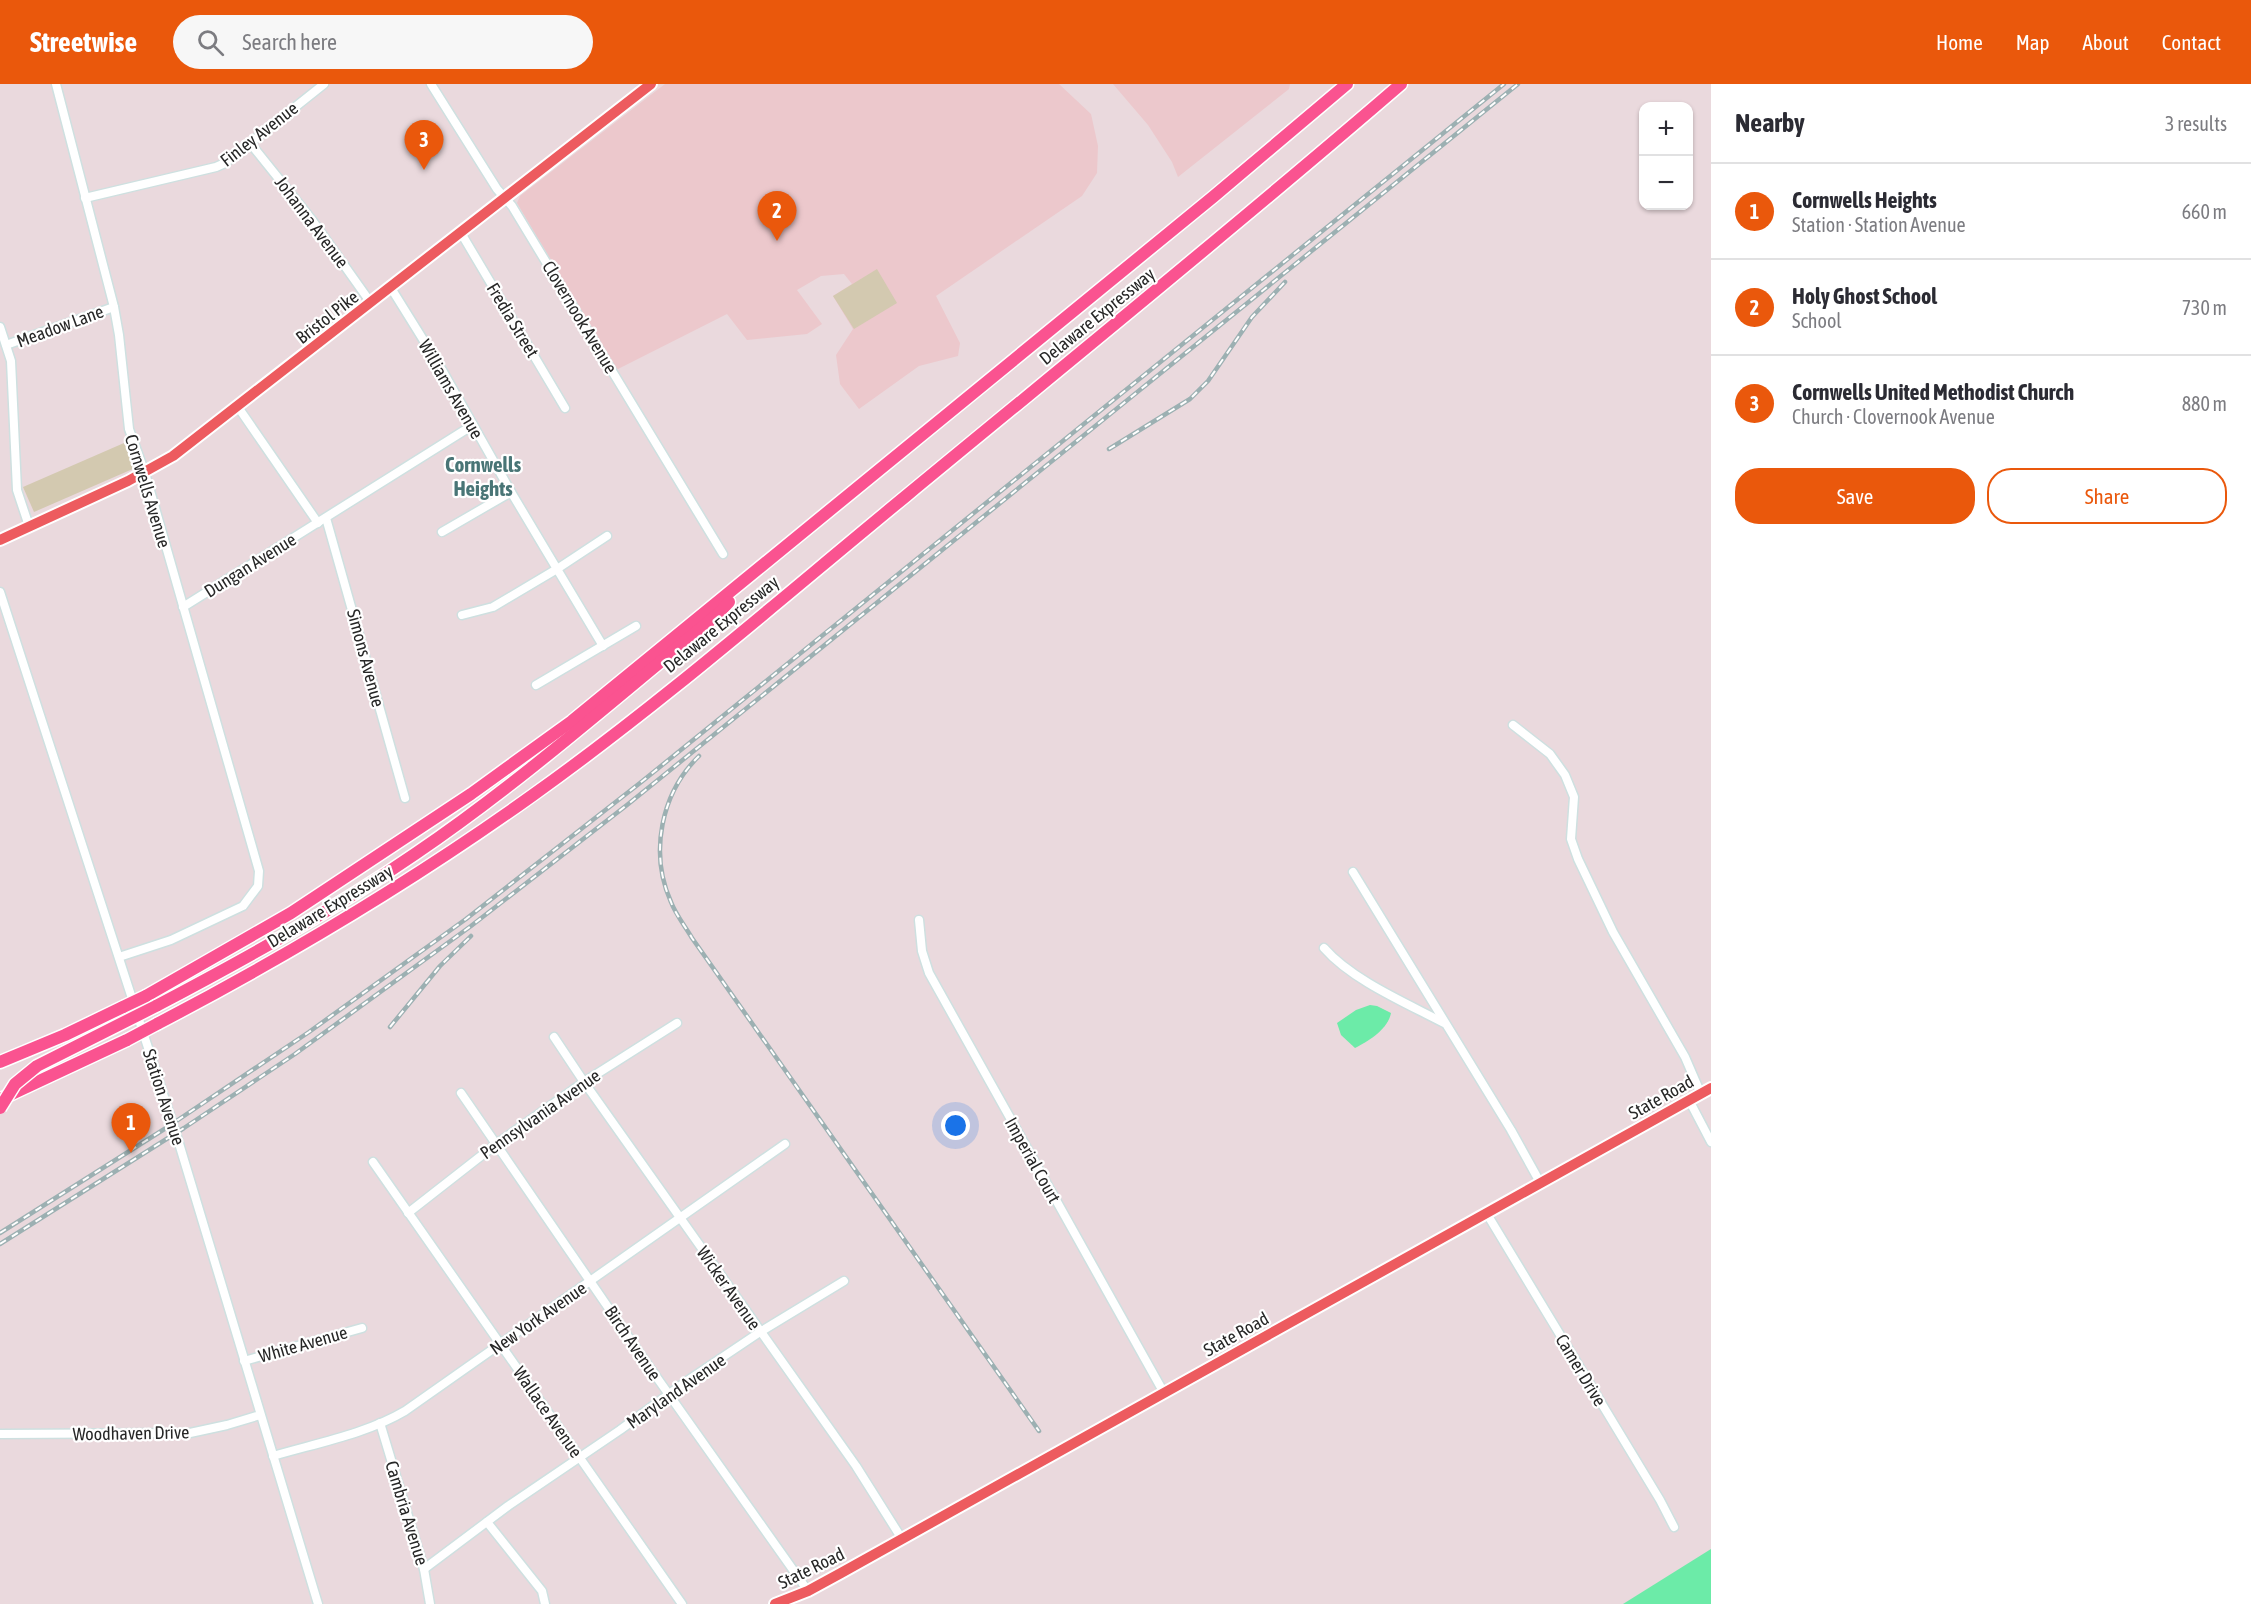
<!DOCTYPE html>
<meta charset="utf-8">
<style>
:root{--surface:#fff;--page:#f7f7f7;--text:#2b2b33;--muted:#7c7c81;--line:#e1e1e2;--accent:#ea580c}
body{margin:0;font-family:"Asap Condensed",sans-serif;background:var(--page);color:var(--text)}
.controls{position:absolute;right:18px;top:18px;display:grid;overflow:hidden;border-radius:12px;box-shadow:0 2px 4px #0004}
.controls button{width:54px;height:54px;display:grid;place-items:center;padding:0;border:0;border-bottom:2px solid var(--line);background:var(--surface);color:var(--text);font:30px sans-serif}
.you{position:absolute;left:956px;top:1042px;width:21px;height:21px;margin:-15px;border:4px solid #fff;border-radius:50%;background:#1a73e8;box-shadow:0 0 0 9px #1a73e833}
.badge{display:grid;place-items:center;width:39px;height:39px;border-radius:50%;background:var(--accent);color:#fff;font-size:20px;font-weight:700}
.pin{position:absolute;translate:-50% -50px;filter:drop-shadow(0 2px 3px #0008)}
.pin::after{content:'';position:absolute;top:32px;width:21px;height:18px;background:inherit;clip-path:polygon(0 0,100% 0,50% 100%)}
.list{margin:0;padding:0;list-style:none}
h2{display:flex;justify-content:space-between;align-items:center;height:78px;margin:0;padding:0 24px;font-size:26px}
h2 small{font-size:20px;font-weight:400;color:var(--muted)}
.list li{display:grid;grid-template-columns:39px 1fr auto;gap:18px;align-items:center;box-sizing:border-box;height:96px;padding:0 24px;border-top:2px solid var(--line)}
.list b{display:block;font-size:22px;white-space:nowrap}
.list p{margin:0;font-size:20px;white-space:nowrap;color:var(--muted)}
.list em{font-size:20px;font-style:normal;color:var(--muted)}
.actions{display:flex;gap:12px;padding:18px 24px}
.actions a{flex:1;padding:14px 0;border:2px solid var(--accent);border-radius:24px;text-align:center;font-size:21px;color:var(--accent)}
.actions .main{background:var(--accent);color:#fff}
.icon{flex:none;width:33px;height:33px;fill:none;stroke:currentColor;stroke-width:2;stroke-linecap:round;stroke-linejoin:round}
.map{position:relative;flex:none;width:1711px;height:1520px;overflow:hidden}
header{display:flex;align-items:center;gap:36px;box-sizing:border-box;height:84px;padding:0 30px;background:var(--accent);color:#fff}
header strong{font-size:28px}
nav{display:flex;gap:33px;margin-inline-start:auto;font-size:21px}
.search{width:420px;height:54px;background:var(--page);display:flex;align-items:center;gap:15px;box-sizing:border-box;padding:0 21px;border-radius:33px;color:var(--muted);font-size:22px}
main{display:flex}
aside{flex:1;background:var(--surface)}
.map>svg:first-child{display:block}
.education{fill:#ecc8cc}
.cemetery{fill:#d3c9b0}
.water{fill:#6ceba8}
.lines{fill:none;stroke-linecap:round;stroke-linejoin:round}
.minor-casing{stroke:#cee0e0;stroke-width:11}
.major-casing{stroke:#fff;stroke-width:14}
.highway-casing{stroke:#fff;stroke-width:15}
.minor{stroke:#fff;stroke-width:8}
.major{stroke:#ed5b5f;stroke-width:10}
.highway{stroke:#fa5390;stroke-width:12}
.rail-casing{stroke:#9cb0b2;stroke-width:4.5}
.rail{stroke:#fff;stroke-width:2;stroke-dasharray:7;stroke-linecap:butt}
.highway-bridge-casing{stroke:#fff;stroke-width:15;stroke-linecap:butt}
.highway-bridge{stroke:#fa5390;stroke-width:12}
.labels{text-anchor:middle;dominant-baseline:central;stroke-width:4.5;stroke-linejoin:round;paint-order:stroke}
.street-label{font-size:18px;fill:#272727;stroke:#fff}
.quarter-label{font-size:21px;font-weight:bold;fill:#497576;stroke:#fff}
</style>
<header>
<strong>Streetwise</strong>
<div class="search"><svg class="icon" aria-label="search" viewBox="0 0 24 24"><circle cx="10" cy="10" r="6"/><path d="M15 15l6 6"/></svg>Search here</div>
<nav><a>Home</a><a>Map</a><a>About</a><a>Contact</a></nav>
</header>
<main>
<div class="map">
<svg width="1711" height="1520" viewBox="0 0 1711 1520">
<rect width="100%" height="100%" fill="#ead9dd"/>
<!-- education -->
<g class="education">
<polygon points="665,0 1059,0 1091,30 1098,62 1097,89 1082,112 936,212 960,259 958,272 919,282 859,325 840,300 836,271 853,245 833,212 852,200 844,190 821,192 797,206 822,240 807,250 747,256 727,230 616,286 517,119 520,112"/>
<polygon points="1113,0 1290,0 1289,5 1178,93 1172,78 1148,41"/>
</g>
<!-- cemetery -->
<g class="cemetery">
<polygon points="877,185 897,219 854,245 833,212"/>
<polygon points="124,359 135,384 34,428 23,403"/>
</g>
<!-- water -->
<g class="water">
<path d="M1370,921L1377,922L1391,929C1388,945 1369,957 1355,964L1341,951L1337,939L1356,926Z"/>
<polygon points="1711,1465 1711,1520 1623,1520"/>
</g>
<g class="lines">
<defs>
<g id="minor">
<polyline points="56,0 114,223 119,251 129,345 145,389 259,787 258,802 243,822 171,856 119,873"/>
<polyline points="431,0 497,105 512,122 723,470"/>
<polyline points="250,59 312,136 371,219"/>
<polyline points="85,114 216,83 225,79 324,0"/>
<polyline points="461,149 565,324"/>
<polyline points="391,204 442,286 511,408 603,562"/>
<polyline points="0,243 11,277 17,406 29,442"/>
<polyline points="6,261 114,223"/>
<polyline points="238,323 318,439"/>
<polyline points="326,434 405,714"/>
<polyline points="442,448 511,408"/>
<polyline points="0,508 178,1056 318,1520"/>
<polyline points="183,523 473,341"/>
<polyline points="462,531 493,523 557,485 607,452"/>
<polyline points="536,601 636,542"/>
<polyline points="1513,641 1550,670 1565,691 1574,713 1571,755 1578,775 1613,848 1685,973 1701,1010"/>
<polyline points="1353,788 1511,1046 1541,1100"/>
<polyline points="919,836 922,867 929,889 1164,1309"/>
<path d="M1324,864C1352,896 1406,919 1444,939"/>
<polyline points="554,953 584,998 856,1382 902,1455"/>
<polyline points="461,1009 636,1264 808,1507"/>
<polyline points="1689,1016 1711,1058"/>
<polyline points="373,1078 682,1520"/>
<polyline points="408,1129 495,1061 584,998 677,939"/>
<polyline points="1487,1130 1660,1416 1674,1443"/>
<polyline points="244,1277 362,1244"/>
<polyline points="380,1339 424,1485 430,1520"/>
<polyline points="0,1350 190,1349 227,1341 260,1331"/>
<path d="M273,1372C317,1359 366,1350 405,1327L785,1060"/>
<polyline points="487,1438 542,1507 545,1520"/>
<polyline points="424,1485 508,1422 620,1346 687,1297 760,1248 844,1197"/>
</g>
<g id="major">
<polyline points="0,456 128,397 173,372 651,0"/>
<polyline points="775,1520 808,1507 841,1489 1711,1004"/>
</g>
<g id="highway">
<polyline points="146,912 291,829 471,710 572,637 1213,113 1347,0"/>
<path d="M156,922C245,875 332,827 415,770C521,698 618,612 717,531L729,518"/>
<path d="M157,940C287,872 413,797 533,711C662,619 783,513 906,412C1072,275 1239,140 1401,0"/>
<polyline points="0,978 65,951 123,923"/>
<polyline points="3,1014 127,956"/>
</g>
</defs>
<!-- minor casing -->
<use href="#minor" class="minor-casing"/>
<!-- major casing -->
<use href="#major" class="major-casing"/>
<!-- highway casing -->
<use href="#highway" class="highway-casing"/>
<!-- minor -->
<use href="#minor" class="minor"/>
<!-- major -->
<use href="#major" class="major"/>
<!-- highway -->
<use href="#highway" class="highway"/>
<defs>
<g id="rail">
<polyline points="1109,365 1190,315 1208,297 1252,233 1285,198"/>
<path d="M699,672C661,709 649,769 671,818C676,831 685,842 692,854L1039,1347"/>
<polyline points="390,943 440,882 471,852"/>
<polyline points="0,1149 166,1044 309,948 466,835 640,699 1504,0"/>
<polyline points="0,1160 184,1044 295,970 471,842 627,721 1518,0"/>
</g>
</defs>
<!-- rail casing -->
<use href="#rail" class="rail-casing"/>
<!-- rail -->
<use href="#rail" class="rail"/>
<defs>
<g id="highway-bridge">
<polyline points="123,923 146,912"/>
<polyline points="127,956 157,940"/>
<polyline points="0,1024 15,1000 37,982 156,922"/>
</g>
</defs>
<!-- highway-bridge casing -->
<use href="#highway-bridge" class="highway-bridge-casing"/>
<!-- highway-bridge -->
<use href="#highway-bridge" class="highway-bridge"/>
</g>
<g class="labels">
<!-- street labels -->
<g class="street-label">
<text transform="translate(259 50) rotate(-38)">Finley Avenue</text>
<text transform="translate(312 138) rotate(53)">Johanna Avenue</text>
<text transform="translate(1097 232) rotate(-39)">Delaware Expressway</text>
<text transform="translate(327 233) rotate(-38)">Bristol Pike</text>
<text transform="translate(580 233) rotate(59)">Clovernook Avenue</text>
<text transform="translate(513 236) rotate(59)">Fredia Street</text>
<text transform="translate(60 242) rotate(-20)">Meadow Lane</text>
<text transform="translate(451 305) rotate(60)">Williams Avenue</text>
<text transform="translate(148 407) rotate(73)">Cornwells Avenue</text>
<text transform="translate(250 481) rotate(-32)">Dungan Avenue</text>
<text transform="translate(721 540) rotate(-39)">Delaware Expressway</text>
<text transform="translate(366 574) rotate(75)">Simons Avenue</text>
<text transform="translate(330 822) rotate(-31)">Delaware Expressway</text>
<text transform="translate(164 1013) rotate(72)">Station Avenue</text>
<text transform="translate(1661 1013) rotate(-29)">State Road</text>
<text transform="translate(540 1030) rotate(-35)">Pennsylvania Avenue</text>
<text transform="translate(1033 1076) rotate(61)">Imperial Court</text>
<text transform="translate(729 1204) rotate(55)">Wicker Avenue</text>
<text transform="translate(538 1234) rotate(-35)">New York Avenue</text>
<text transform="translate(1236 1250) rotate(-29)">State Road</text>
<text transform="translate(633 1259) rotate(56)">Birch Avenue</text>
<text transform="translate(303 1260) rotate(-16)">White Avenue</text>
<text transform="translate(1581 1286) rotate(59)">Camer Drive</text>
<text transform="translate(676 1307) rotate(-35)">Maryland Avenue</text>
<text transform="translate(548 1328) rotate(55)">Wallace Avenue</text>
<text transform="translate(131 1349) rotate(-1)">Woodhaven Drive</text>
<text transform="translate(407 1429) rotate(73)">Cambria Avenue</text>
<text transform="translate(811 1484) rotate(-26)">State Road</text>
</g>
<!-- quarter labels -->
<g class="quarter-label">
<text x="483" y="380">Cornwells<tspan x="483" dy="24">Heights</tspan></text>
</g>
</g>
</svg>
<div class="controls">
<button>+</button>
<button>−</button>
</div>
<div class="you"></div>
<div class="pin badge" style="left:131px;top:1069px">1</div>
<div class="pin badge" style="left:777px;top:157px">2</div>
<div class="pin badge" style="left:424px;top:86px">3</div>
</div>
<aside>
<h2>Nearby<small>3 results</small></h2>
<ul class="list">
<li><span class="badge">1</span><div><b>Cornwells Heights</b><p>Station · Station Avenue</p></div><em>660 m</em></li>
<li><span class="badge">2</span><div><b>Holy Ghost School</b><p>School</p></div><em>730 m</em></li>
<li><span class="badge">3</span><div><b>Cornwells United Methodist Church</b><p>Church · Clovernook Avenue</p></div><em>880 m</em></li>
</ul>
<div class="actions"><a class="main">Save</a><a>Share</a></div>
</aside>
</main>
